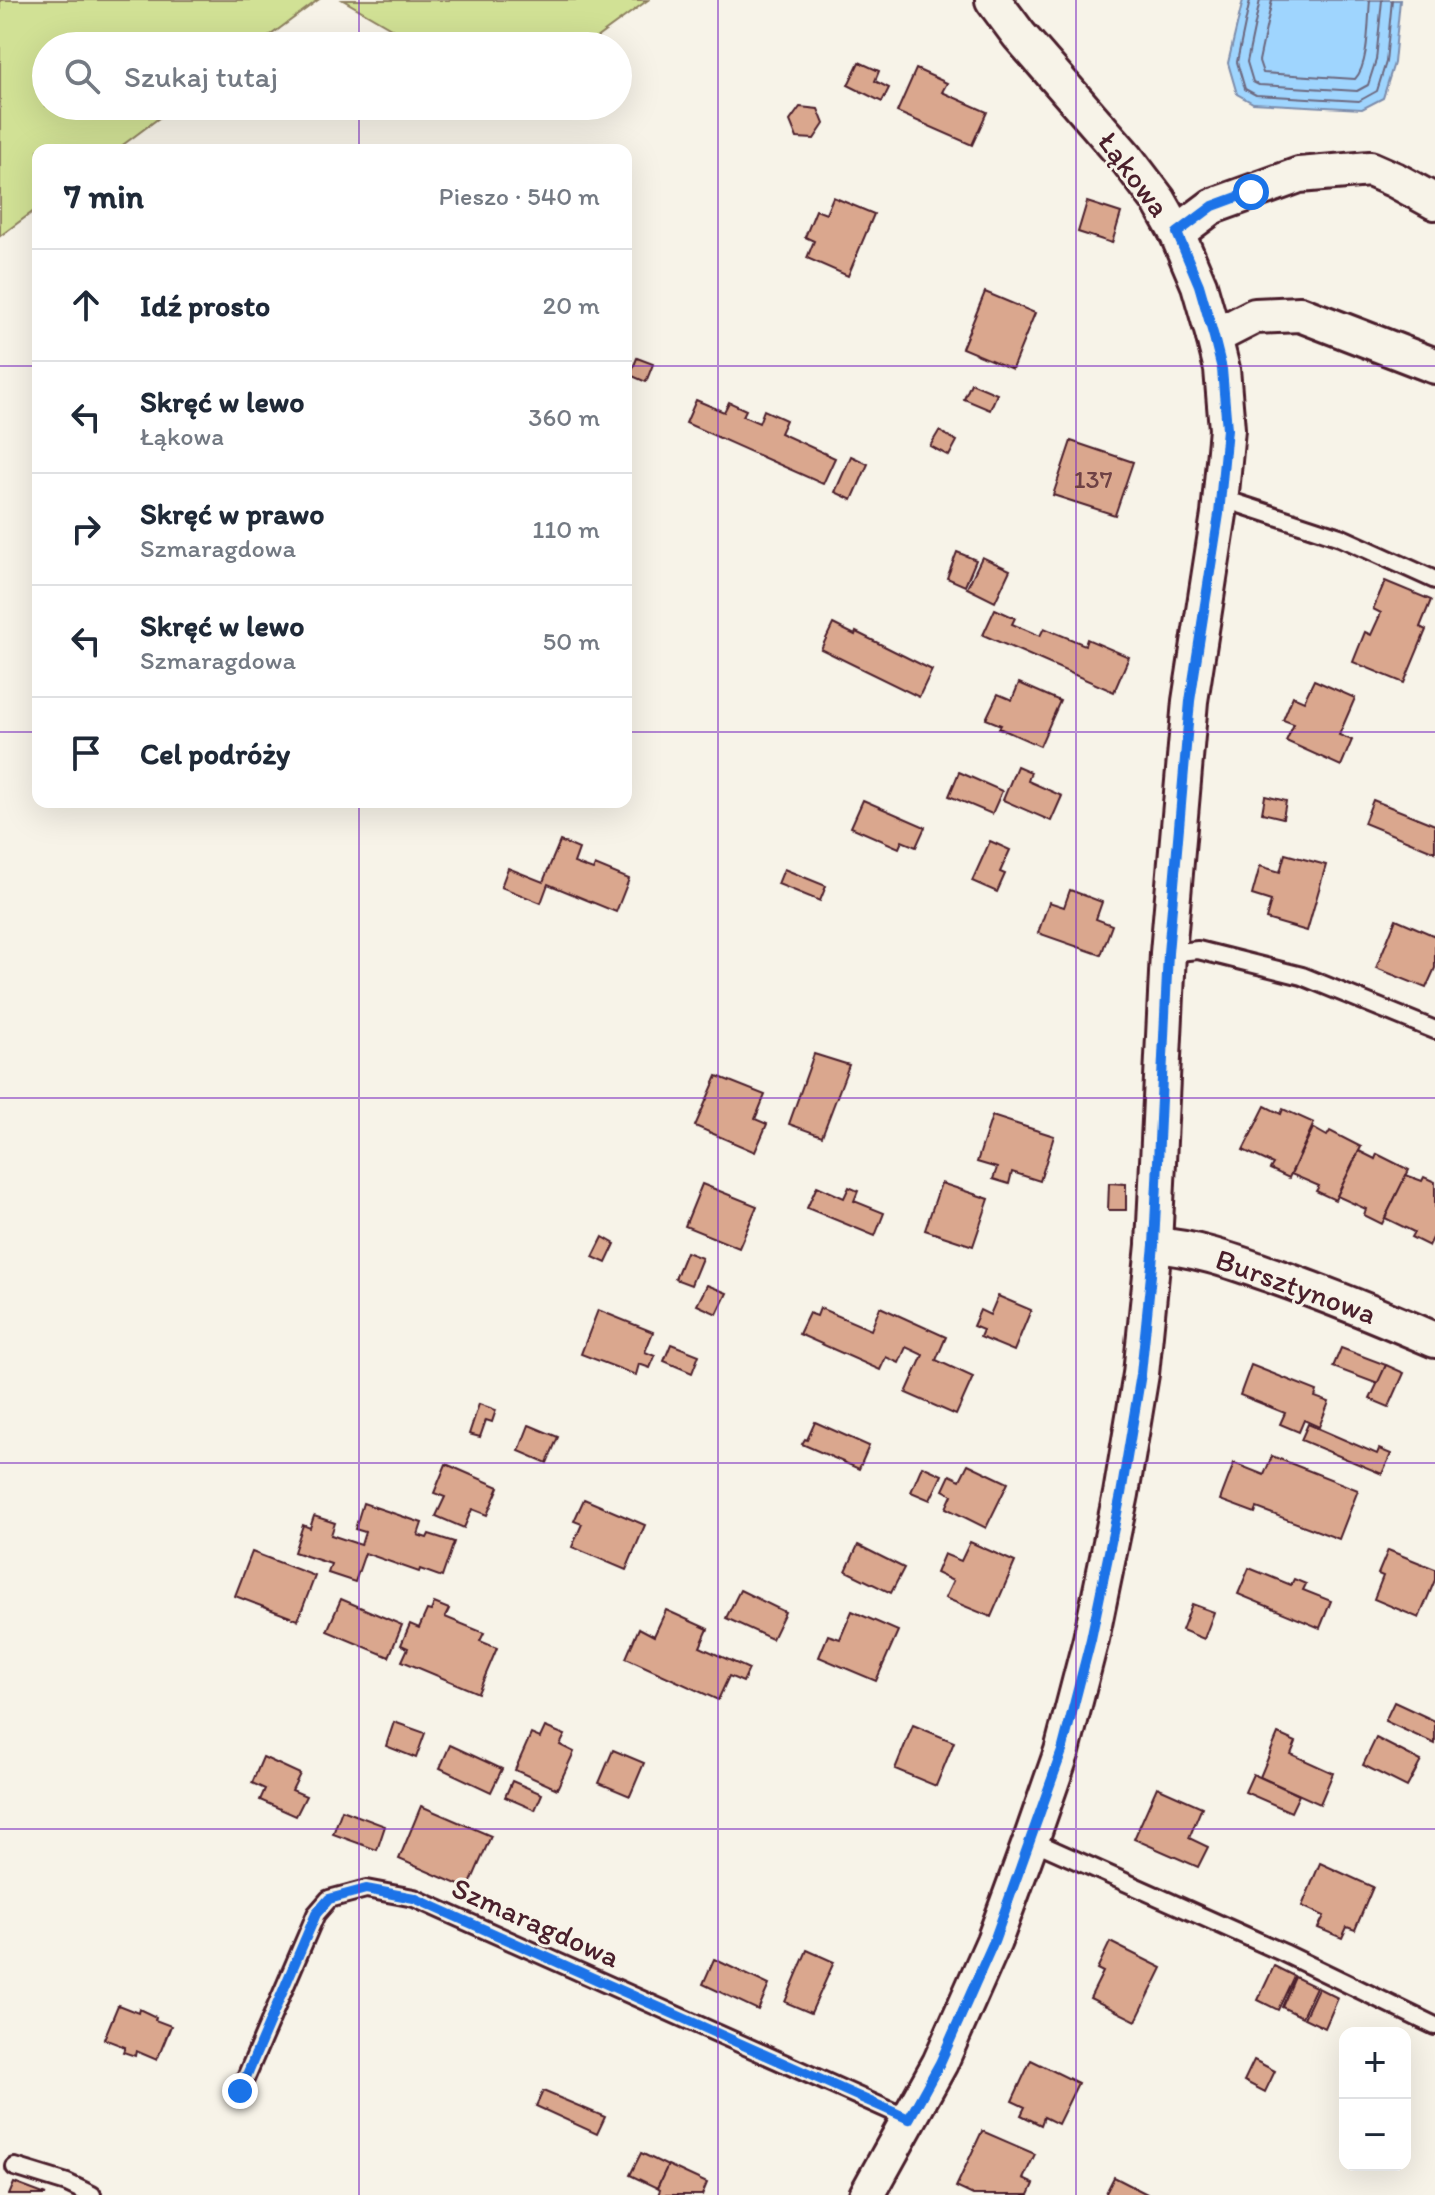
<!DOCTYPE html>
<html lang="pl">
<meta charset="utf-8">
<style>
:root{--surface:#fff;--page:#f6f6f7;--text:#1f2937;--muted:#747a83;--line:#e0e1e3}
body{margin:0;font-family:Itim,sans-serif;background:var(--page);color:var(--text)}
.controls{position:absolute;right:24px;bottom:24px;display:grid;overflow:hidden;border-radius:16px;box-shadow:0 8px 32px #0002}
.controls button{width:72px;height:72px;display:grid;place-items:center;padding:0;border:0;border-bottom:2px solid var(--line);background:var(--surface);color:var(--text);font:40px sans-serif}
.stop{position:absolute;width:24px;height:24px;margin:-18px;border:6px solid #1a73e8;border-radius:50%;background:#fff}
.stop.end{background:#1a73e8;border-color:#fff;box-shadow:0 2px 8px #0008}
.list{margin:0;padding:0;list-style:none}
h2{display:flex;justify-content:space-between;align-items:center;height:104px;margin:0;padding:0 32px;font-size:34px}
h2 small{font-size:26px;font-weight:400;color:var(--muted)}
.list li{display:grid;grid-template-columns:52px 1fr auto;gap:24px;align-items:center;box-sizing:border-box;height:112px;padding:0 32px;border-top:2px solid var(--line)}
.list b{display:block;font-size:30px;white-space:nowrap}
.list p{margin:0;font-size:26px;white-space:nowrap;color:var(--muted)}
.list em{font-size:26px;font-style:normal;color:var(--muted)}
.icon{flex:none;width:44px;height:44px;fill:none;stroke:currentColor;stroke-width:2;stroke-linecap:round;stroke-linejoin:round}
.map{position:relative;flex:none;width:1435px;height:2195px;overflow:hidden}
.search{position:absolute;background:var(--surface);box-shadow:0 8px 32px #0002;left:32px;top:32px;width:600px;height:88px;display:flex;align-items:center;gap:20px;box-sizing:border-box;padding:0 28px;border-radius:44px;color:var(--muted);font-size:30px}
.panel{position:absolute;background:var(--surface);box-shadow:0 8px 32px #0002;left:32px;top:144px;width:600px;height:664px;border-radius:16px}
.map>svg:first-child{display:block}
.green{fill:#d1e195;stroke:#8e8060;stroke-width:2}
.water{fill:#9fd5fe;stroke:#7d8caa;stroke-width:2}
.lines{fill:none;stroke-linecap:round;stroke-linejoin:round}
.shore{stroke:#6c687f;stroke-width:2}
.building{fill:#daa78e;stroke:#4a1f2b;stroke-width:2}
.service-casing{stroke:#4a1f2b;stroke-width:22}
.minor-casing{stroke:#4a1f2b;stroke-width:40}
.service{stroke:#f7f3e8;stroke-width:16}
.minor{stroke:#f7f3e8;stroke-width:34}
.route{stroke:#1a73e8;stroke-width:10}
.grid{fill:none;stroke:#7b2cbf;stroke-width:2;stroke-opacity:0.55}
.labels{text-anchor:middle;dominant-baseline:central;stroke-width:6;stroke-linejoin:round;paint-order:stroke}
.number-label{font-size:26px;fill:#6e4144}
.street-label{font-size:30px;fill:#4a1f2b;stroke:#f7f3e8}
</style>
<div class="map">
<svg width="1435" height="2195" viewBox="0 0 1435 2195">
<rect width="100%" height="100%" fill="#f7f3e8"/>
<filter id="ink" filterUnits="userSpaceOnUse"><feTurbulence type="fractalNoise" baseFrequency=".0125" numOctaves="2"/><feDisplacementMap in="SourceGraphic" scale="16" xChannelSelector="R" yChannelSelector="G"/><feConvolveMatrix kernelMatrix="1 2 1 2 8 2 1 2 1" color-interpolation-filters="sRGB"/></filter>
<g filter="url(#ink)">
<!-- green -->
<g class="green">
<polygon points="0,0 318,0 256,46 46,46 46,106 175,106 116,150 38,150 38,208 0,236"/>
<polygon points="343,0 648,0 585,46 422,46"/>
</g>
<!-- water -->
<polygon class="water" points="1243,0 1400,0 1394,63 1383,98 1362,109 1253,103 1237,94 1228,63"/>
<g class="lines">
<!-- shore -->
<g class="shore">
<polyline points="1250,0 1237,62 1245,89 1256,95 1359,101 1377,91 1386,62 1392,0"/>
<polyline points="1260,0 1247,62 1253,82 1259,85 1357,91 1368,85 1376,60 1382,0"/>
<path d="M1272,0L1259,61L1263,73L1355,79C1369,65 1368,21 1370,0"/>
</g>
</g>
<!-- building -->
<g class="building">
<polygon points="859,62 879,71 875,81 889,88 882,102 848,85"/>
<polygon points="916,69 947,83 942,92 987,112 972,145 897,112"/>
<polygon points="800,107 818,109 824,124 814,139 797,138 790,121"/>
<polygon points="833,197 874,214 848,276 807,258 814,241 805,237 816,210 826,214"/>
<polygon points="1087,202 1121,213 1112,243 1078,232"/>
<polygon points="985,292 1035,313 1012,369 962,348"/>
<polygon points="637,358 653,364 646,382 630,375"/>
<polygon points="971,383 997,394 990,410 964,399"/>
<polygon points="696,400 724,412 729,402 746,410 743,416 759,423 764,410 786,420 780,433 835,458 823,484 686,423"/>
<polygon points="939,431 957,441 949,456 930,446"/>
<polygon points="1071,441 1133,462 1115,515 1053,495"/>
<polygon points="851,456 868,464 852,500 835,492"/>
<polygon points="957,552 976,560 965,586 947,578"/>
<polygon points="982,557 1010,570 995,602 967,588"/>
<polygon points="1385,581 1431,600 1420,627 1426,630 1404,683 1353,662 1365,632 1371,635 1381,613 1373,609"/>
<polygon points="995,609 1015,618 1012,624 1040,636 1044,628 1085,645 1087,639 1129,657 1114,692 983,635"/>
<polygon points="833,624 855,635 856,632 932,670 919,697 821,649"/>
<polygon points="1314,680 1355,698 1339,735 1352,740 1341,766 1286,741 1294,724 1283,720 1293,696 1304,701"/>
<polygon points="1019,683 1060,701 1040,746 999,728 1001,725 986,719 998,694 1012,700"/>
<polygon points="1017,766 1031,772 1028,781 1062,796 1051,821 1003,800"/>
<polygon points="959,772 1002,791 992,814 949,796"/>
<polygon points="1265,796 1286,801 1283,818 1262,813"/>
<polygon points="863,800 925,827 916,847 902,841 899,848 851,827"/>
<polygon points="1373,800 1435,825 1435,852 1364,823"/>
<polygon points="560,841 579,849 574,863 593,870 595,865 629,879 616,912 548,884 541,903 501,887 508,868 543,882"/>
<polygon points="990,841 1010,850 1000,872 1005,874 997,892 972,881"/>
<polygon points="1285,854 1326,865 1307,931 1266,919 1271,901 1252,895 1260,866 1280,872"/>
<polygon points="784,869 826,886 820,901 778,884"/>
<polygon points="1070,890 1102,902 1096,919 1112,925 1101,955 1038,933 1049,902 1064,907"/>
<polygon points="1396,919 1435,936 1435,968 1426,988 1376,968"/>
<polygon points="814,1054 849,1065 822,1136 789,1124"/>
<polygon points="717,1076 765,1095 755,1119 767,1124 755,1152 695,1126"/>
<polygon points="1265,1106 1281,1114 1283,1109 1314,1123 1289,1178 1270,1169 1273,1164 1243,1150"/>
<polygon points="992,1116 1054,1136 1040,1181 1012,1172 1009,1184 993,1179 997,1168 977,1162"/>
<polygon points="1313,1128 1327,1136 1330,1131 1361,1147 1335,1200 1316,1191 1319,1186 1291,1174"/>
<polygon points="1359,1151 1375,1159 1377,1154 1409,1170 1382,1224 1364,1215 1366,1209 1337,1196"/>
<polygon points="1406,1175 1422,1181 1424,1177 1435,1182 1435,1234 1429,1246 1411,1237 1414,1232 1385,1218"/>
<polygon points="941,1183 989,1199 973,1246 925,1230"/>
<polygon points="1109,1183 1126,1184 1126,1210 1108,1210"/>
<polygon points="702,1184 757,1206 739,1248 685,1226"/>
<polygon points="817,1186 844,1198 849,1187 858,1191 854,1201 884,1213 875,1236 807,1208"/>
<polygon points="603,1237 615,1244 606,1263 593,1257"/>
<polygon points="686,1252 702,1258 691,1285 675,1279"/>
<polygon points="707,1285 727,1293 717,1314 697,1305"/>
<polygon points="998,1296 1031,1310 1014,1351 980,1337 983,1330 973,1326 980,1310 990,1315"/>
<polygon points="880,1307 946,1337 936,1360 973,1377 956,1415 906,1393 923,1355 906,1347 899,1363 886,1357 880,1370 799,1334 809,1313 817,1316 820,1308 871,1330"/>
<polygon points="598,1310 653,1332 645,1352 655,1356 650,1368 639,1364 636,1375 581,1354"/>
<polygon points="671,1344 699,1355 692,1373 664,1361"/>
<polygon points="1341,1348 1386,1365 1378,1384 1333,1367"/>
<polygon points="1251,1365 1317,1391 1315,1397 1329,1402 1319,1427 1304,1420 1299,1432 1280,1424 1285,1413 1240,1395"/>
<polygon points="1386,1365 1404,1373 1389,1407 1370,1399"/>
<polygon points="479,1404 496,1410 492,1422 486,1420 480,1437 469,1434"/>
<polygon points="815,1422 869,1446 859,1469 802,1444 805,1439 807,1440"/>
<polygon points="1308,1424 1377,1454 1379,1449 1391,1454 1382,1474 1301,1440"/>
<polygon points="529,1425 558,1437 547,1463 519,1451"/>
<polygon points="1272,1456 1358,1490 1339,1539 1257,1508 1255,1513 1220,1500 1234,1463 1264,1475"/>
<polygon points="446,1464 499,1487 487,1515 472,1509 464,1528 436,1516 445,1497 434,1493"/>
<polygon points="968,1464 1008,1483 986,1528 946,1508 952,1495 943,1490 950,1475 960,1480"/>
<polygon points="922,1466 942,1475 930,1500 911,1492"/>
<polygon points="584,1499 645,1525 626,1570 572,1547 582,1524 574,1521"/>
<polygon points="363,1503 422,1523 418,1535 427,1538 429,1534 454,1542 442,1577 420,1569 419,1572 365,1553 355,1582 328,1573 331,1564 294,1552 303,1525 310,1528 314,1516 335,1523 331,1535 361,1545 365,1532 355,1529"/>
<polygon points="970,1542 1015,1562 991,1617 945,1598 953,1581 936,1573 944,1554 961,1561"/>
<polygon points="858,1545 904,1568 891,1593 846,1571"/>
<polygon points="1388,1550 1435,1569 1435,1580 1419,1618 1374,1599 1383,1576 1378,1574"/>
<polygon points="252,1552 315,1576 298,1620 235,1596"/>
<polygon points="1249,1568 1291,1585 1294,1579 1306,1584 1303,1590 1331,1601 1320,1628 1238,1594"/>
<polygon points="740,1590 785,1612 772,1639 726,1618"/>
<polygon points="341,1599 402,1625 389,1657 327,1631"/>
<polygon points="434,1603 449,1609 445,1617 484,1633 480,1641 497,1648 478,1693 402,1661 408,1648 401,1645 410,1624 419,1628 427,1610 431,1611"/>
<polygon points="1192,1604 1214,1612 1204,1639 1182,1630"/>
<polygon points="666,1610 708,1629 700,1647 749,1669 743,1682 729,1676 718,1700 626,1658 639,1628 654,1636"/>
<polygon points="852,1611 898,1631 876,1681 819,1657 828,1635 840,1639"/>
<polygon points="1394,1702 1435,1721 1435,1744 1385,1721"/>
<polygon points="394,1722 425,1733 416,1758 386,1746"/>
<polygon points="913,1725 954,1742 936,1786 895,1769"/>
<polygon points="545,1727 565,1735 560,1745 574,1752 557,1789 515,1770 531,1734 540,1738"/>
<polygon points="1278,1734 1296,1742 1291,1754 1333,1773 1320,1804 1260,1777"/>
<polygon points="1376,1738 1421,1761 1407,1787 1363,1765"/>
<polygon points="450,1745 502,1769 491,1792 440,1768"/>
<polygon points="613,1750 644,1763 630,1796 599,1783"/>
<polygon points="263,1757 300,1774 292,1790 306,1796 296,1816 260,1800 265,1789 252,1783"/>
<polygon points="1253,1774 1299,1795 1291,1812 1245,1792"/>
<polygon points="512,1781 542,1794 535,1810 505,1797"/>
<polygon points="1157,1787 1202,1807 1189,1838 1208,1847 1198,1867 1134,1839"/>
<polygon points="421,1806 491,1836 468,1889 399,1859"/>
<polygon points="342,1810 385,1826 377,1850 333,1834"/>
<polygon points="1320,1863 1373,1887 1355,1930 1347,1927 1342,1938 1318,1928 1324,1916 1302,1906"/>
<polygon points="1110,1942 1162,1968 1136,2021 1090,1998 1103,1972 1097,1969"/>
<polygon points="807,1950 834,1962 811,2013 785,2002"/>
<polygon points="714,1959 769,1985 758,2010 703,1984"/>
<polygon points="1274,1966 1294,1976 1278,2010 1258,2000"/>
<polygon points="1295,1977 1316,1987 1302,2017 1282,2007"/>
<polygon points="1318,1988 1338,1998 1325,2028 1304,2018"/>
<polygon points="118,2005 138,2013 139,2009 156,2017 155,2020 171,2026 157,2060 136,2051 135,2056 123,2052 125,2047 104,2039"/>
<polygon points="1031,2060 1078,2083 1058,2124 1044,2117 1041,2125 1021,2115 1025,2107 1012,2101"/>
<polygon points="1254,2060 1275,2071 1265,2092 1244,2081"/>
<polygon points="543,2091 605,2117 597,2134 536,2106"/>
<polygon points="982,2131 1035,2154 1023,2179 1034,2184 1029,2195 973,2195 956,2187"/>
<polygon points="641,2153 668,2166 657,2188 630,2175"/>
<polygon points="668,2165 707,2183 702,2195 658,2195 660,2190 657,2188"/>
<polygon points="1114,2177 1149,2195 1105,2195"/>
<polygon points="14,2183 46,2195 9,2195"/>
</g>
<g class="lines">
<defs>
<g id="service">
<polyline points="1221,498 1340,537 1435,580"/>
<polyline points="1168,953 1198,950 1302,976 1435,1030"/>
<polyline points="1031,1840 1284,1953 1435,2026"/>
<polyline points="240,2091 316,1914 329,1899 366,1889 414,1898 909,2119"/>
<polyline points="15,2167 67,2183 92,2195"/>
</g>
<g id="minor">
<polyline points="1177,233 1213,206 1299,175 1370,169 1395,180 1435,202"/>
<polyline points="1214,337 1255,316 1300,314 1435,366"/>
<path d="M1154,1245C1196,1248 1234,1262 1274,1276C1328,1295 1382,1317 1435,1340"/>
<polyline points="867,2195 940,2063 994,1941 1031,1840 1062,1751 1091,1639 1121,1494 1141,1374 1154,1245 1168,953 1190,701 1219,514 1227,429 1222,369 1214,337 1199,285 1177,233 1159,201 1127,159 1019,35 993,0"/>
</g>
</defs>
<!-- service casing -->
<use href="#service" class="service-casing"/>
<!-- minor casing -->
<use href="#minor" class="minor-casing"/>
<!-- service -->
<use href="#service" class="service"/>
<!-- minor -->
<use href="#minor" class="minor"/>
</g>
</g>
<g class="lines" filter="url(#ink)">
<!-- route -->
<polyline class="route" points="240,2091 316,1914 329,1899 366,1889 414,1898 909,2119 940,2063 994,1941 1062,1751 1091,1639 1121,1494 1141,1374 1154,1245 1168,953 1190,701 1219,514 1227,429 1222,369 1214,337 1199,285 1177,233 1213,206 1251,192"/>
</g>
<!-- grid -->
<path class="grid" d="M359,0V46M718,0V2195M1076,0V2195M359,106V150M0,366H38M626,366H1435M0,732H38M626,732H1435M359,802V2195M0,1098H1435M0,1463H1435M0,1829H1435"/>
<g class="labels">
<!-- number labels -->
<g class="number-label">
<text x="1093" y="479">137</text>
</g>
<!-- street labels -->
<g class="street-label">
<text transform="translate(1134 174) rotate(53)">Łąkowa</text>
<text transform="translate(1296 1286) rotate(20)">Bursztynowa</text>
<text transform="translate(536 1922) rotate(24)">Szmaragdowa</text>
</g>
</g>
</svg>
<div class="controls">
<button>+</button>
<button>−</button>
</div>
<div class="stop" style="left:1251px;top:192px"></div>
<div class="stop end" style="left:240px;top:2091px"></div>
<div class="search"><svg class="icon" aria-label="search" viewBox="0 0 24 24"><circle cx="10" cy="10" r="6"/><path d="M15 15l6 6"/></svg>Szukaj tutaj</div>
<section class="panel">
<h2>7 min<small>Pieszo · 540 m</small></h2>
<ul class="list">
<li><svg class="icon" aria-label="ahead" viewBox="0 0 24 24"><path d="M12 20V5M6 11l6-6 6 6"/></svg><div><b>Idź prosto</b></div><em>20 m</em></li>
<li><svg class="icon" aria-label="left" viewBox="0 0 24 24"><path d="M17 20v-9H6M10 6l-5 5 5 5"/></svg><div><b>Skręć w lewo</b><p>Łąkowa</p></div><em>360 m</em></li>
<li><svg class="icon" aria-label="right" viewBox="0 0 24 24"><path d="M7 20v-9h11M14 6l5 5-5 5"/></svg><div><b>Skręć w prawo</b><p>Szmaragdowa</p></div><em>110 m</em></li>
<li><svg class="icon" aria-label="left" viewBox="0 0 24 24"><path d="M17 20v-9H6M10 6l-5 5 5 5"/></svg><div><b>Skręć w lewo</b><p>Szmaragdowa</p></div><em>50 m</em></li>
<li><svg class="icon" aria-label="arrive" viewBox="0 0 24 24"><path d="M6 21V4h12l-3 4 3 4H6"/></svg><div><b>Cel podróży</b></div></li>
</ul>
</section>
</div>
